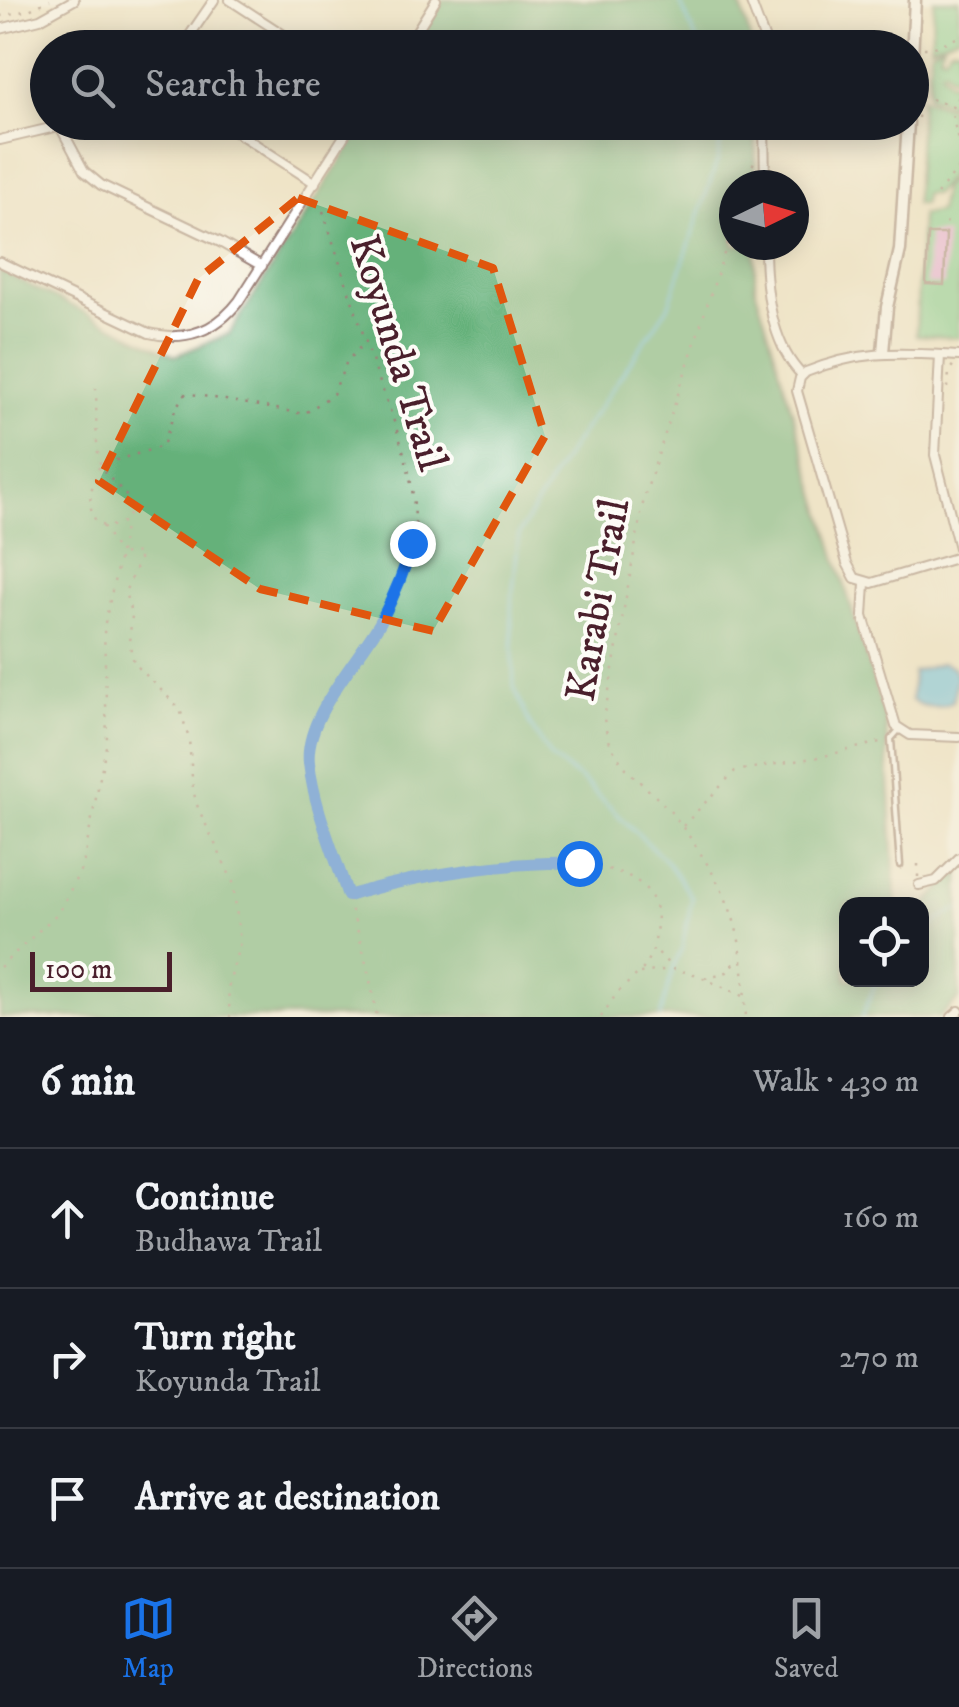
<!DOCTYPE html>
<meta charset="utf-8">
<style>
:root{--surface:#171b24;--page:#20242c;--text:#f1f3f6;--muted:#9ea1a6;--line:#363941;--accent:#1a73e8}
body{margin:0;font-family:"IM FELL DW Pica",serif;background:var(--page);color:var(--text)}
.controls{position:absolute;right:30px;bottom:30px;display:grid;overflow:hidden;border-radius:20px;box-shadow:0 5px 25px #0003}
.controls button{width:90px;height:90px;display:grid;place-items:center;padding:0;border:0;border-bottom:2px solid var(--line);background:var(--surface);color:var(--text);font:50px sans-serif}
.compass{position:absolute;left:719px;top:170px;width:90px;height:90px;border-radius:50%;background:var(--surface);box-shadow:0 5px 25px #0003;rotate:85deg}
.scale{position:absolute;left:30px;bottom:25px;width:142px;box-sizing:border-box;padding-left:10px;border:5px solid #4a1f2b;border-top:0;font-size:28px;line-height:35px;white-space:nowrap;color:#4a1f2b;-webkit-text-stroke:8px #fdfcf7;paint-order:stroke}
.stop{position:absolute;width:30px;height:30px;margin:-22px;border:8px solid #1a73e8;border-radius:50%;background:#fff}
.stop.end{background:#1a73e8;border-color:#fff;box-shadow:0 2px 10px #0008}
.list{margin:0;padding:0;list-style:none}
h2{display:flex;justify-content:space-between;align-items:center;height:130px;margin:0;padding:0 40px;font-size:42px}
h2 small{font-size:32px;font-weight:400;color:var(--muted)}
.list li{display:grid;grid-template-columns:65px 1fr auto;gap:30px;align-items:center;box-sizing:border-box;height:140px;padding:0 40px;border-top:2px solid var(--line)}
.list b{display:block;font-size:38px;white-space:nowrap}
.list p{margin:0;font-size:32px;white-space:nowrap;color:var(--muted)}
.list em{font-size:32px;font-style:normal;color:var(--muted)}
.icon{flex:none;width:55px;height:55px;fill:none;stroke:currentColor;stroke-width:2;stroke-linecap:round;stroke-linejoin:round}
.map{position:relative;flex:none;width:959px;height:1017px;overflow:hidden}
.search{position:absolute;background:var(--surface);box-shadow:0 5px 25px #0003;left:30px;right:30px;top:30px;height:110px;display:flex;align-items:center;gap:25px;box-sizing:border-box;padding:0 35px;border-radius:55px;color:var(--muted);font-size:38px}
.sheet{height:550px;background:var(--surface)}
nav{display:flex;justify-content:space-around;align-items:center;box-sizing:border-box;height:140px;border-top:2px solid var(--line);background:var(--surface);font-size:28px;color:var(--muted)}
nav a{display:grid;justify-items:center;gap:5px}
nav .on{color:var(--accent)}
.map>svg:first-child{display:block}
.green{fill:#7cce90;stroke:#63765e;stroke-width:2.5}
.forest{fill:#65b17a;stroke:#586852;stroke-width:2.5}
.water{fill:#66c0e4;stroke:#587088;stroke-width:2.5}
.lines{fill:none;stroke-linecap:round;stroke-linejoin:round}
.stream{stroke:#66c0e4;stroke-width:2.5}
.building{fill:#e8a6e0}
.service-casing{stroke:#9c8279;stroke-width:9}
.minor-casing{stroke:#9c8279;stroke-width:12}
.tertiary-casing{stroke:#9c8279;stroke-width:15}
.path{stroke:#9c8279;stroke-width:2.5;stroke-dasharray:2.5 8;stroke-linecap:butt}
.service{stroke:#fff;stroke-width:4}
.minor{stroke:#fff;stroke-width:8}
.tertiary{stroke:#fff;stroke-width:10}
.route{stroke:#1a73e8;stroke-width:12}
.marked{fill:none;stroke:#e0560e;stroke-width:8;stroke-dasharray:20 12;stroke-linejoin:round}
.labels{text-anchor:middle;dominant-baseline:central;stroke-width:8;stroke-linejoin:round;paint-order:stroke}
.street-label{font-size:42px;fill:#4a1f2b;stroke:#fdfcf7}
</style>
<div class="map">
<svg width="959" height="1017" viewBox="0 0 959 1017">
<rect width="100%" height="100%" fill="#fdfcf7"/>
<filter id="ink" filterUnits="userSpaceOnUse"><feTurbulence type="fractalNoise" baseFrequency=".01" numOctaves="2"/><feDisplacementMap in="SourceGraphic" scale="20" xChannelSelector="R" yChannelSelector="G"/><feConvolveMatrix kernelMatrix="1 2 1 2 8 2 1 2 1" color-interpolation-filters="sRGB"/></filter>
<filter id="wash" filterUnits="userSpaceOnUse"><feTurbulence type="fractalNoise" baseFrequency=".0048" numOctaves="4" result="noise"/><feDisplacementMap in="SourceGraphic" scale="40" xChannelSelector="R" yChannelSelector="G"/><feGaussianBlur stdDeviation="2.25" result="paint"/><feColorMatrix in="noise" values="0 0 0 0 0 0 0 0 0 0 0 0 0 0 0 0 0 1.4 0 .05"/><feComposite in="paint" operator="in"/></filter>
<g filter="url(#wash)">
<rect width="100%" height="100%" fill="#efe4c7"/>
<!-- green -->
<g class="green">
<polygon points="934,0 959,0 959,35 931,46"/>
<polygon points="943,44 940,54 945,56 950,47 959,46 959,77 950,76 945,69 941,71 949,82 959,83 959,95 951,104 928,96 931,50"/>
<polygon points="921,98 949,107 958,165 935,194 924,194 923,204 915,204"/>
<polygon points="959,172 959,338 916,335 921,215 938,212 943,187"/>
</g>
<!-- forest -->
<g class="forest">
<polygon points="443,0 739,0 753,47 413,47"/>
<polygon points="365,123 756,123 755,185 734,185 734,245 755,245 755,287 886,723 896,904 846,904 846,979 922,979 922,908 959,870 959,999 940,1017 0,1017 0,271 175,356 229,334"/>
</g>
<!-- water -->
<path class="water" d="M942,663L953,667L957,676L953,701C942,709 922,708 911,700L913,672Z"/>
<g class="lines">
<!-- stream -->
<g class="stream">
<polyline points="679,0 700,48"/>
<path d="M922,932C935,926 945,913 959,909"/>
<polyline points="660,1017 673,969 682,948 692,898 668,863 582,780 551,758 530,725 514,687 511,608 519,534 561,463 668,307 718,159 723,122"/>
<polyline points="862,1017 877,979"/>
</g>
</g>
<g id="blocks">
<!-- building -->
<polygon class="building" points="928,234 946,234 944,285 926,284"/>
</g>
</g>
<g filter="url(#ink)">
<use href="#blocks" fill-opacity="0" stroke="#9c8279" stroke-width="2.5"/>
<g class="lines">
<defs>
<polyline id="service" points="899,730 891,739 900,865"/>
<g id="minor">
<polyline points="230,0 304,48"/>
<polyline points="750,0 768,48"/>
<polyline points="0,29 40,19 74,0"/>
<polyline points="181,48 214,0"/>
<polyline points="406,48 436,0"/>
<polyline points="221,122 315,183"/>
<polyline points="764,122 765,185"/>
<polyline points="61,128 84,171 101,185 220,242 262,266"/>
<polyline points="0,140 76,122"/>
<path d="M765,245C765,287 771,344 802,375"/>
<path d="M0,262L149,333C185,342 216,331 239,301L353,122"/>
<polyline points="940,355 935,455 959,548"/>
<path d="M959,356C900,353 863,349 806,372L800,378L797,391L847,563L855,578L872,583L959,557"/>
<polyline points="865,583 863,616 896,726 910,735 959,737"/>
<polyline points="919,885 936,881 959,858"/>
<polyline points="952,1017 959,1011"/>
</g>
<g id="tertiary">
<polyline points="912,57 915,0"/>
<polyline points="883,352 887,307 900,250 908,122"/>
</g>
</defs>
<!-- service casing -->
<use href="#service" class="service-casing"/>
<!-- minor casing -->
<use href="#minor" class="minor-casing"/>
<!-- tertiary casing -->
<use href="#tertiary" class="tertiary-casing"/>
<!-- path -->
<g class="path">
<polyline points="0,16 29,10 50,0"/>
<polyline points="924,48 932,48 959,37"/>
<polyline points="921,96 959,108"/>
<polyline points="959,97 951,109 959,145"/>
<polyline points="918,118 921,61"/>
<polyline points="746,185 755,158"/>
<polyline points="937,194 959,168"/>
<path d="M323,211C340,264 357,316 375,369C393,419 414,469 415,522C415,546 404,573 394,595C373,642 318,697 310,746C304,780 336,857 346,892C359,933 370,974 377,1017"/>
<path d="M734,223L644,498L604,718C610,771 650,783 679,822C702,854 728,893 737,932C744,959 744,989 746,1017"/>
<polyline points="946,234 947,213"/>
<path d="M96,388C97,407 94,452 102,468C113,487 140,496 126,521L108,527L98,524C84,505 92,485 100,465L163,446L176,407L186,393L304,414L333,394L347,361L366,341"/>
<polyline points="948,388 949,371 954,364"/>
<polyline points="103,526 119,553"/>
<polyline points="120,553 126,522"/>
<polyline points="683,826 735,771 824,756 884,741"/>
<polyline points="918,864 918,878"/>
<path d="M349,895C408,877 602,838 646,889C661,906 657,928 654,948"/>
<polyline points="0,967 60,911 83,865 107,741 104,627 120,555 139,552 139,560 125,592 132,616 129,642 134,663 180,709 189,739 193,790 198,808 233,882 240,942 228,988 230,1017"/>
<polyline points="640,973 671,969"/>
<polyline points="705,978 727,972 739,958"/>
<polyline points="601,1017 617,993 643,969 654,948 673,969 694,974 743,996"/>
</g>
<!-- service -->
<use href="#service" class="service"/>
<!-- minor -->
<use href="#minor" class="minor"/>
<!-- tertiary -->
<use href="#tertiary" class="tertiary"/>
</g>
</g>
<g class="lines" filter="url(#ink)">
<!-- route -->
<path class="route" d="M412,543C405,570 394,596 381,621C359,661 304,716 309,763C314,807 334,853 348,896C414,875 509,861 579,863"/>
</g>
<!-- marked area -->
<path d="M0 0H959V1017H0ZM298,198L493,268L545,436L433,631L260,589L99,481L198,279Z" fill="#efe4c7" fill-opacity=".55" fill-rule="evenodd"/>
<path class="marked" d="M298,198L493,268L545,436L433,631L260,589L99,481L198,279Z"/>
<g class="labels">
<!-- street labels -->
<g class="street-label">
<text transform="translate(397 353) rotate(73)">Koyunda Trail</text>
<text transform="translate(599 600) rotate(-80)">Karabi Trail</text>
</g>
</g>
</svg>
<div class="controls">
<button><svg class="icon" aria-label="locate" viewBox="0 0 24 24"><circle cx="12" cy="12" r="6"/><path d="M12 2v4M12 18v4M2 12h4M18 12h4"/></svg></button>
</div>
<svg class="compass" viewBox="-18 -18 36 36"><path d="M0-13l5 13h-10z" fill="#e53935"/><path d="M0 13l5-13h-10z" fill="#9ea1a6"/></svg>
<div class="scale">100 m</div>
<div class="stop" style="left:579px;top:863px"></div>
<div class="stop end" style="left:412px;top:543px"></div>
<div class="search"><svg class="icon" aria-label="search" viewBox="0 0 24 24"><circle cx="10" cy="10" r="6"/><path d="M15 15l6 6"/></svg>Search here</div>
</div>
<section class="sheet">
<h2>6 min<small>Walk · 430 m</small></h2>
<ul class="list">
<li><svg class="icon" aria-label="ahead" viewBox="0 0 24 24"><path d="M12 20V5M6 11l6-6 6 6"/></svg><div><b>Continue</b><p>Budhawa Trail</p></div><em>160 m</em></li>
<li><svg class="icon" aria-label="right" viewBox="0 0 24 24"><path d="M7 20v-9h11M14 6l5 5-5 5"/></svg><div><b>Turn right</b><p>Koyunda Trail</p></div><em>270 m</em></li>
<li><svg class="icon" aria-label="arrive" viewBox="0 0 24 24"><path d="M6 21V4h12l-3 4 3 4H6"/></svg><div><b>Arrive at destination</b></div></li>
</ul>
</section>
<nav>
<a class="on"><svg class="icon" aria-label="map" viewBox="0 0 24 24"><path d="M3 6l6-2 6 2 6-2v14l-6 2-6-2-6 2zM9 4v14M15 6v14"/></svg>Map</a>
<a><svg class="icon" aria-label="directions" viewBox="0 0 24 24"><path d="M12 3l9 9-9 9-9-9zM9 14v-3h6M13 9l2 2-2 2"/></svg>Directions</a>
<a><svg class="icon" aria-label="saved" viewBox="0 0 24 24"><path d="M7 4h10v16l-5-4-5 4z"/></svg>Saved</a>
</nav>
